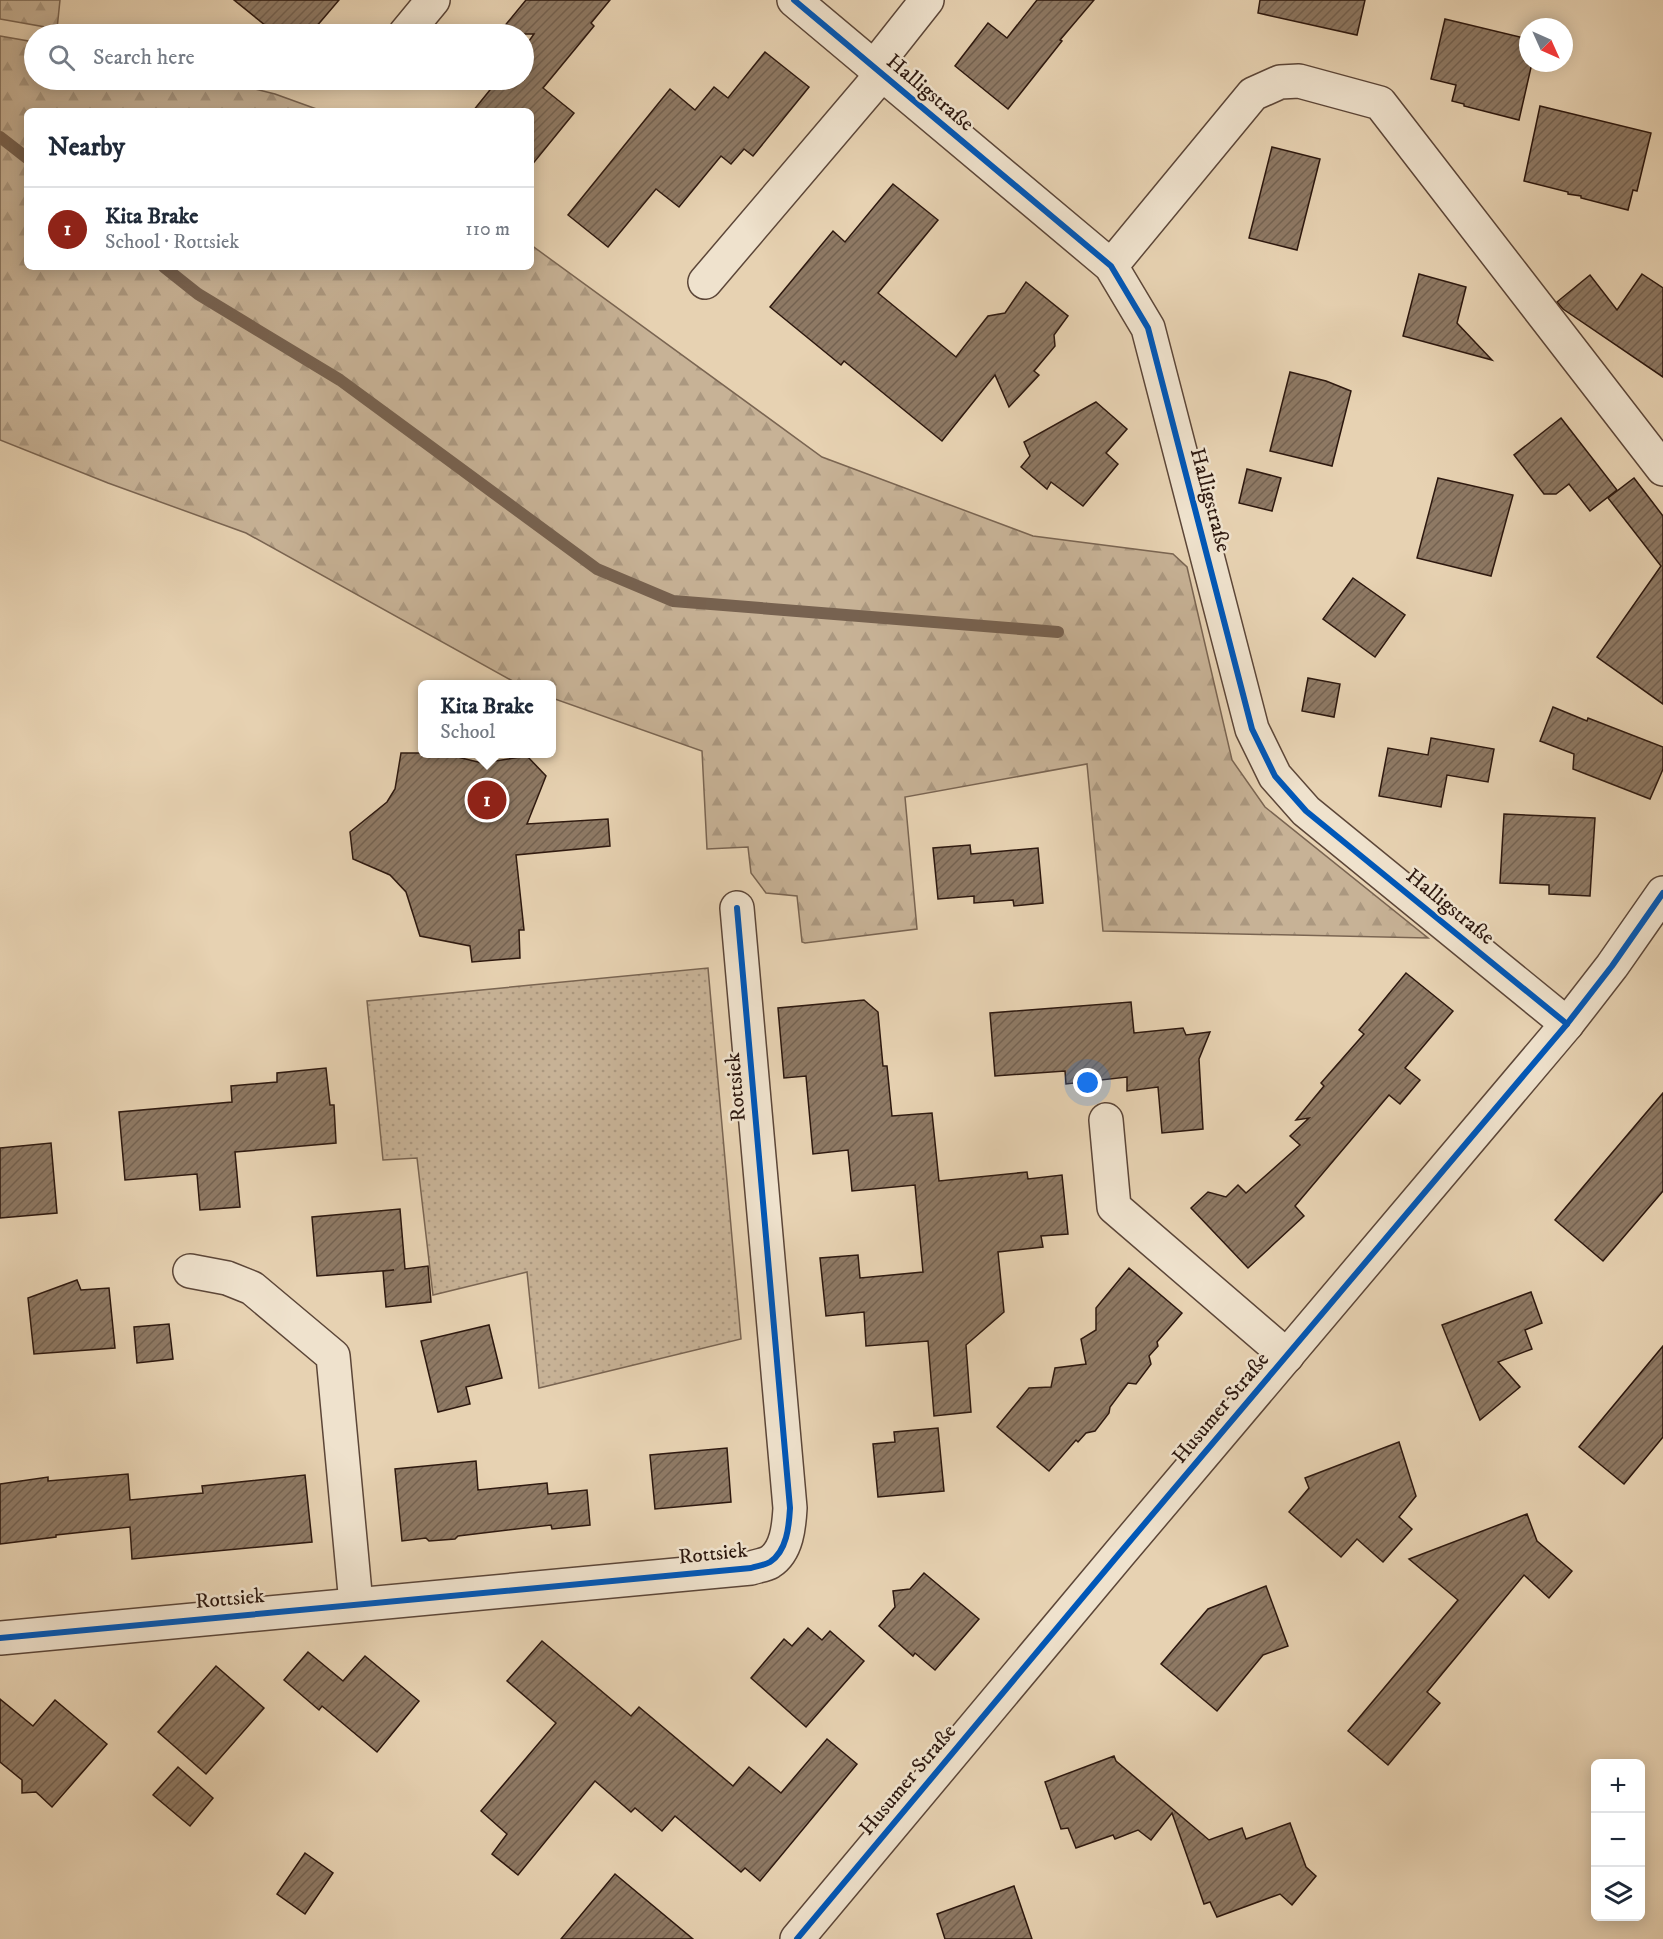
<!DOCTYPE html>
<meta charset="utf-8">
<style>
:root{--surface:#fff;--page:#f2f2f3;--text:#1f2937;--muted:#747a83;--line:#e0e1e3;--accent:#8f2418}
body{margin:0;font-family:"IM FELL DW Pica",serif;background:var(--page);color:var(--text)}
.controls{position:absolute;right:18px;bottom:18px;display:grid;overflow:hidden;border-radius:9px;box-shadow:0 3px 15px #0003}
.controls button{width:54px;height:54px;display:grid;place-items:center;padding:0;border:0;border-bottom:2px solid var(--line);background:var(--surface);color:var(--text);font:30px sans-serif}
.compass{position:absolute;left:1519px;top:18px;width:54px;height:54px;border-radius:50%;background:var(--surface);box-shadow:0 3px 15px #0003;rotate:135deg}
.you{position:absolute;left:1088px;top:1083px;width:21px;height:21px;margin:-15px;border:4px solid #fff;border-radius:50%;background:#1a73e8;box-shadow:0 0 0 9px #1a73e833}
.badge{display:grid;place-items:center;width:39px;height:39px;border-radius:50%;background:var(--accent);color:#fff;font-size:20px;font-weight:700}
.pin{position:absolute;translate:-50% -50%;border:3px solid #fff;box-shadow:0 2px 6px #0006}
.popup{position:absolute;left:418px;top:680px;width:138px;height:78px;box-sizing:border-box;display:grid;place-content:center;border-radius:9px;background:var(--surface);filter:drop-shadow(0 2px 4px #0005);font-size:20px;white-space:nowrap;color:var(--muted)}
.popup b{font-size:22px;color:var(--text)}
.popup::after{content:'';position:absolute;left:50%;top:100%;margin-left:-12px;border:12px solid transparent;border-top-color:var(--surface)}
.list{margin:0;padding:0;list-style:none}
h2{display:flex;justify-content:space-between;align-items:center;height:78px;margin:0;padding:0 24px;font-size:26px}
h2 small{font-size:20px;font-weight:400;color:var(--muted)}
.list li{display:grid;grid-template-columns:39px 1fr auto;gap:18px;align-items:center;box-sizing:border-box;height:84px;padding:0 24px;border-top:2px solid var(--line)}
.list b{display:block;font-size:22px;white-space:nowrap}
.list p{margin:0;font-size:20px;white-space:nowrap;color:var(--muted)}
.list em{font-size:20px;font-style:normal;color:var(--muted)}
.icon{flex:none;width:33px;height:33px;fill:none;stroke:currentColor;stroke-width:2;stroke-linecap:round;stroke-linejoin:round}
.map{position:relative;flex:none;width:1663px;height:1939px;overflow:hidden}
.search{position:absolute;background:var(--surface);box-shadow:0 3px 15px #0003;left:24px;top:24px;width:510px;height:66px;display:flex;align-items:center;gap:15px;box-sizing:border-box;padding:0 21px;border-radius:33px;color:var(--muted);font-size:22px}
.panel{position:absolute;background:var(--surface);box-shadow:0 3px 15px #0003;left:24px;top:108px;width:510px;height:162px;border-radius:9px}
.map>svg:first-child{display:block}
.green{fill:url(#green-dots);stroke:#7a6552;stroke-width:1.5}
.forest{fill:url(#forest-firs);stroke:#7a6552;stroke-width:1.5}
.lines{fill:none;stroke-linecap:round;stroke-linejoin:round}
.stream{stroke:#776250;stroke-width:12}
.building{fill:url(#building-hatch);stroke:#2d180f;stroke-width:1.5}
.minor-casing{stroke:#5c4638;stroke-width:36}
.minor{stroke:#efe2cd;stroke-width:33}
.cycleway-casing{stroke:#efe2cd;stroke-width:10}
.cycleway{stroke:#0057b8;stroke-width:6}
.labels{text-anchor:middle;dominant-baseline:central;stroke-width:5;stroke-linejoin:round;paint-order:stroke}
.street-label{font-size:21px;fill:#2d180f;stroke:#efe2cd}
</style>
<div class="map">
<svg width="1663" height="1939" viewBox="0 0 1663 1939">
<defs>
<pattern id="green-dots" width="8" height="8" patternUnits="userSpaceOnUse" patternTransform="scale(1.5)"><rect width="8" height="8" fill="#c7b296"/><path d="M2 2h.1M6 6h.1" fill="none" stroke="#ab9880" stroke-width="1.8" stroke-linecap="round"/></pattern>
<pattern id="forest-firs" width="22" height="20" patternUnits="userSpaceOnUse" patternTransform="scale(1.5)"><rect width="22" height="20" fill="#c7b296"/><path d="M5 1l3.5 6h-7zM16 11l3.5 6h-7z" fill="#ab9880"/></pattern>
<pattern id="building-hatch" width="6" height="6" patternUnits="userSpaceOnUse" patternTransform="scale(1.5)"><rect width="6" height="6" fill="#8e7964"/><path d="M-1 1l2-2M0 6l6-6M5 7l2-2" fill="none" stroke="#746251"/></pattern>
</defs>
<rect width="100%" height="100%" fill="#e7d2b2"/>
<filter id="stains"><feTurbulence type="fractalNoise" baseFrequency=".00333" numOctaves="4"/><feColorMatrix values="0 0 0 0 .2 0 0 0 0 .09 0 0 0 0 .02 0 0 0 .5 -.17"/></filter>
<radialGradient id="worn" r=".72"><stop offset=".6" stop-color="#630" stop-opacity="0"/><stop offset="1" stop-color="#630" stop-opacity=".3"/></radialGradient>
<!-- green -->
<polygon class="green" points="708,968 741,1339 539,1388 527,1272 433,1295 417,1158 383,1160 367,1001"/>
<!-- forest -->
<g class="forest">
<polygon points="0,0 60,0 57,29 0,19"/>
<polygon points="0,36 34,42 34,80 218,80 275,94 322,111 27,111 27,267 531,267 531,245 822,457 1033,536 1173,554 1187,567 1232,760 1265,807 1428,938 1103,931 1087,764 905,797 917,929 805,943 802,942 797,896 766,893 751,873 748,847 707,849 702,751 552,698 552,684 518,684 246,533 108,483 0,440"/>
</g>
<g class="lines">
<!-- stream -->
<g class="stream">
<polyline points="0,137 27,158"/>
<polyline points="164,267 198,294 340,380 597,569 673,601 1058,632"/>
</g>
</g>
<!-- building -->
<g class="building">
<polygon points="234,0 339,0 310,34 276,34"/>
<polygon points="526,0 610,0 591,23 594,26 543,88 574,113 531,166 531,111 473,111 498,80 524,80 524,48 534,34 498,34"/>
<polygon points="1037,0 1094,0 1060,40 1062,41 1008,109 955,66 988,23 1007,38"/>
<polygon points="1260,0 1365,0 1357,35 1258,13"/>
<polygon points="1445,19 1528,39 1528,63 1532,63 1519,120 1464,106 1464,104 1452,101 1456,85 1431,79"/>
<polygon points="765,52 809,87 753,156 744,149 731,164 721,156 679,207 656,189 608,247 568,215 670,89 695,110 714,87 728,98"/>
<polygon points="1540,106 1651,133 1637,191 1633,190 1628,210 1581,198 1581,196 1568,194 1568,192 1524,181"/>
<polygon points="1272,147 1320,159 1297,250 1249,238"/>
<polygon points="893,184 938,220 878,293 956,357 988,316 1005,313 1026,282 1068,316 1054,335 1055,346 1034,371 1039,375 1009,407 995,375 942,441 844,361 841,365 770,307 833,231 845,242"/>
<polygon points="1419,274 1466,287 1457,323 1492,360 1403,336"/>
<polygon points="1642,274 1663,288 1663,377 1563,309 1557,302 1590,275 1617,310"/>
<polygon points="1290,372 1326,381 1351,391 1332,466 1270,451"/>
<polygon points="1096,402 1127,429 1106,453 1118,464 1083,506 1051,482 1047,489 1021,467 1030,456 1024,442"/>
<polygon points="1561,418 1617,490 1590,511 1569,484 1556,494 1544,494 1514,455"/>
<polygon points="1247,469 1281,478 1272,511 1239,503"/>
<polygon points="1438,478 1513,495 1491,576 1417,558"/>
<polygon points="1634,478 1663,516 1663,704 1597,657 1661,566 1608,498"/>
<polygon points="1353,578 1405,615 1375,657 1323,619"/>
<polygon points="1308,678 1340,684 1334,717 1302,711"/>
<polygon points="1553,707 1587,721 1588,718 1663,747 1663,769 1650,799 1573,769 1574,754 1540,741"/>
<polygon points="1431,738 1494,749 1488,782 1447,775 1441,807 1379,796 1388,748 1428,755"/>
<polygon points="401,753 441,753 482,763 527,756 546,776 527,824 608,819 610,846 516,855 524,930 519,930 520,958 472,962 470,946 420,936 406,892 390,875 353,859 350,832 387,802 395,789"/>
<polygon points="1504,814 1595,818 1590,896 1549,894 1549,885 1500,883"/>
<polygon points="970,845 971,854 1038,848 1043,903 1014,906 1013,900 974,903 974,896 938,899 933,848"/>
<polygon points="1406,973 1453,1011 1405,1068 1420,1080 1400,1104 1389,1095 1295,1206 1304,1216 1248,1268 1191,1208 1208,1192 1226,1197 1238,1185 1246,1193 1300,1145 1290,1136 1309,1118 1296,1120 1324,1086 1321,1083 1364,1034 1359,1030"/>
<polygon points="864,1000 878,1012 883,1066 887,1066 892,1116 932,1113 939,1181 1027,1172 1028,1179 1062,1175 1068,1234 1041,1236 1043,1247 998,1252 1004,1312 966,1345 971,1412 934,1416 928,1341 866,1346 864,1312 826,1316 820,1258 858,1255 860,1278 923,1272 915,1185 852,1191 848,1150 813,1154 806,1076 784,1078 778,1008"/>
<polygon points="1131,1002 1134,1033 1183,1028 1186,1035 1210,1032 1199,1059 1203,1129 1162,1133 1158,1087 1127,1091 1127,1077 1066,1084 1065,1071 995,1076 990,1013"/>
<polygon points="326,1068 330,1105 334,1105 336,1143 235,1152 240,1207 200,1210 197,1174 125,1180 119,1112 232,1102 231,1086 277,1082 277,1073"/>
<polygon points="1663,1093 1663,1191 1603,1261 1555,1220"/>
<polygon points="51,1143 57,1213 0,1218 0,1148"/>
<polygon points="400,1209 405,1269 428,1266 431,1302 386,1307 383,1271 394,1270 317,1276 312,1217"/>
<polygon points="1129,1268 1182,1313 1157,1342 1158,1346 1149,1356 1151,1364 1136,1384 1128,1383 1110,1407 1109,1413 1095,1431 1086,1433 1078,1442 1076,1440 1049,1471 997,1427 1029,1388 1051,1387 1055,1368 1086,1364 1081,1339 1096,1330 1096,1308"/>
<polygon points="77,1280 81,1290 109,1288 115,1348 34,1354 28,1298"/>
<polygon points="1531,1292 1542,1323 1525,1330 1532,1349 1498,1362 1520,1387 1480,1420 1442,1325"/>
<polygon points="169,1324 173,1359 137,1363 134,1327"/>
<polygon points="489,1325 502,1378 466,1387 470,1404 438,1412 421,1341"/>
<polygon points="1663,1346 1663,1437 1624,1484 1579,1447"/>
<polygon points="938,1428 944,1491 878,1497 873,1444 895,1442 894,1432"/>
<polygon points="1399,1442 1416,1496 1399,1517 1412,1529 1383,1562 1357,1539 1341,1557 1289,1512 1309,1488 1305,1478"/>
<polygon points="727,1448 731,1502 655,1509 650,1455"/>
<polygon points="476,1461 478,1490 547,1483 548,1494 587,1490 590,1525 552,1529 551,1525 458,1536 455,1539 429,1541 426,1538 402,1541 395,1469"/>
<polygon points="128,1474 130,1500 203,1493 202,1486 305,1475 312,1542 132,1559 130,1527 56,1535 56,1537 0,1544 0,1484 48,1477 48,1481"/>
<polygon points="1527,1514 1537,1541 1572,1571 1549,1598 1524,1575 1427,1692 1440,1703 1388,1765 1348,1731 1458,1600 1409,1559"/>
<polygon points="924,1573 979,1619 935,1670 915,1653 913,1656 879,1626 895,1607 893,1591 910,1589"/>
<polygon points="1266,1586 1288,1646 1263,1655 1217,1711 1161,1664 1208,1609"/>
<polygon points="808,1628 822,1640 830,1631 864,1661 806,1727 751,1678 784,1639 792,1646"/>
<polygon points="542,1641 631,1716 639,1707 733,1786 749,1767 781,1793 827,1739 857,1764 760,1881 745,1868 741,1872 675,1816 662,1831 635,1808 631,1812 595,1781 518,1875 492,1854 507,1834 481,1811 556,1723 507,1681"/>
<polygon points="308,1652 343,1681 365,1656 419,1701 377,1752 322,1706 319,1710 284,1680"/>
<polygon points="216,1666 264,1708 206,1774 158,1732"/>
<polygon points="0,1699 33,1726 55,1700 107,1744 52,1807 36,1792 22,1793 22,1780 0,1762"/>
<polygon points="1114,1756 1116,1761 1209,1840 1242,1828 1246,1839 1290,1823 1306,1867 1316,1876 1292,1905 1280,1894 1217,1917 1210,1902 1204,1904 1172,1813 1151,1840 1138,1830 1115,1839 1113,1835 1076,1848 1068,1828 1061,1829 1045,1782"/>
<polygon points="178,1767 213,1798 190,1826 153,1795"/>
<polygon points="305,1853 333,1873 305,1914 277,1894"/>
<polygon points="615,1874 693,1939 561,1939"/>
<polygon points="1014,1886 1032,1939 945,1939 937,1914"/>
</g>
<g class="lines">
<defs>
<g id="minor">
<polyline points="794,0 1111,266 1148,328 1252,729 1275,776 1306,811 1567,1024"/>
<polyline points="405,34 433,0"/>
<polyline points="874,67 927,0"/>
<polyline points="1111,266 1253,94 1280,82 1299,81 1380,103 1663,469"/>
<polyline points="705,282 882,74"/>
<polyline points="1106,1120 1114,1207 1287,1356"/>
<polyline points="190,1271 227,1278 252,1288 333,1356 356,1604"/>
<path d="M0,1638L751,1568C757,1566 765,1565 770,1562C787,1551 789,1526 790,1508L737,908"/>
<polyline points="797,1939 1119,1554 1567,1024 1612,966 1663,893"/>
</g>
</defs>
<!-- minor casing -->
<use href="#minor" class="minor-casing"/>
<!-- minor -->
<use href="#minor" class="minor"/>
<defs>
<g id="cycleway">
<polyline points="794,0 1111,266 1148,328 1252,729 1275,776 1306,811 1567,1024"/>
<path d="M0,1638L751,1568C757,1566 765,1565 770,1562C787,1551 789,1526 790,1508L737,908"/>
<polyline points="797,1939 1119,1554 1567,1024 1612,966 1663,893"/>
</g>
</defs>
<!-- cycleway casing -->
<use href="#cycleway" class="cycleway-casing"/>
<!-- cycleway -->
<use href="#cycleway" class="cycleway"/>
</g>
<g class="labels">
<!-- street labels -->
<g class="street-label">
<text transform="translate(930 93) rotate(40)">Halligstraße</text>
<text transform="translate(1210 500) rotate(75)">Halligstraße</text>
<text transform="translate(1450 907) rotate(39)">Halligstraße</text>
<text transform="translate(736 1087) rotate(-95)">Rottsiek</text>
<text transform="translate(1221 1408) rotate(-50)">Husumer Straße</text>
<text transform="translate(713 1554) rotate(-6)">Rottsiek</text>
<text transform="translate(230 1599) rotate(-5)">Rottsiek</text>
<text transform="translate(908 1780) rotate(-50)">Husumer Straße</text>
</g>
</g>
<rect width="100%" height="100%" filter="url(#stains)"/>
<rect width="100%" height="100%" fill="url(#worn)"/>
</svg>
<div class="controls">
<button>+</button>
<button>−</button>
<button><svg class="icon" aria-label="layers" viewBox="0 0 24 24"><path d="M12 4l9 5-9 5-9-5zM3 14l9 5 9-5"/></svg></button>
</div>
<svg class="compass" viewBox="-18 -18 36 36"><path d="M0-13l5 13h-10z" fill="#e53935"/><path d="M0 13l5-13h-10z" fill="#747a83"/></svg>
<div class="you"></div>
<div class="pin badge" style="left:487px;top:800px">1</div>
<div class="popup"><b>Kita Brake</b>School</div>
<div class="search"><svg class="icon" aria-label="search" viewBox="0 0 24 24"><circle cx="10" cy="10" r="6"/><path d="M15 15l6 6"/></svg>Search here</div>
<section class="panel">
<h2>Nearby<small></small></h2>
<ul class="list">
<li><span class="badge">1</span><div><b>Kita Brake</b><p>School · Rottsiek</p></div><em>110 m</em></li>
</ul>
</section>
</div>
